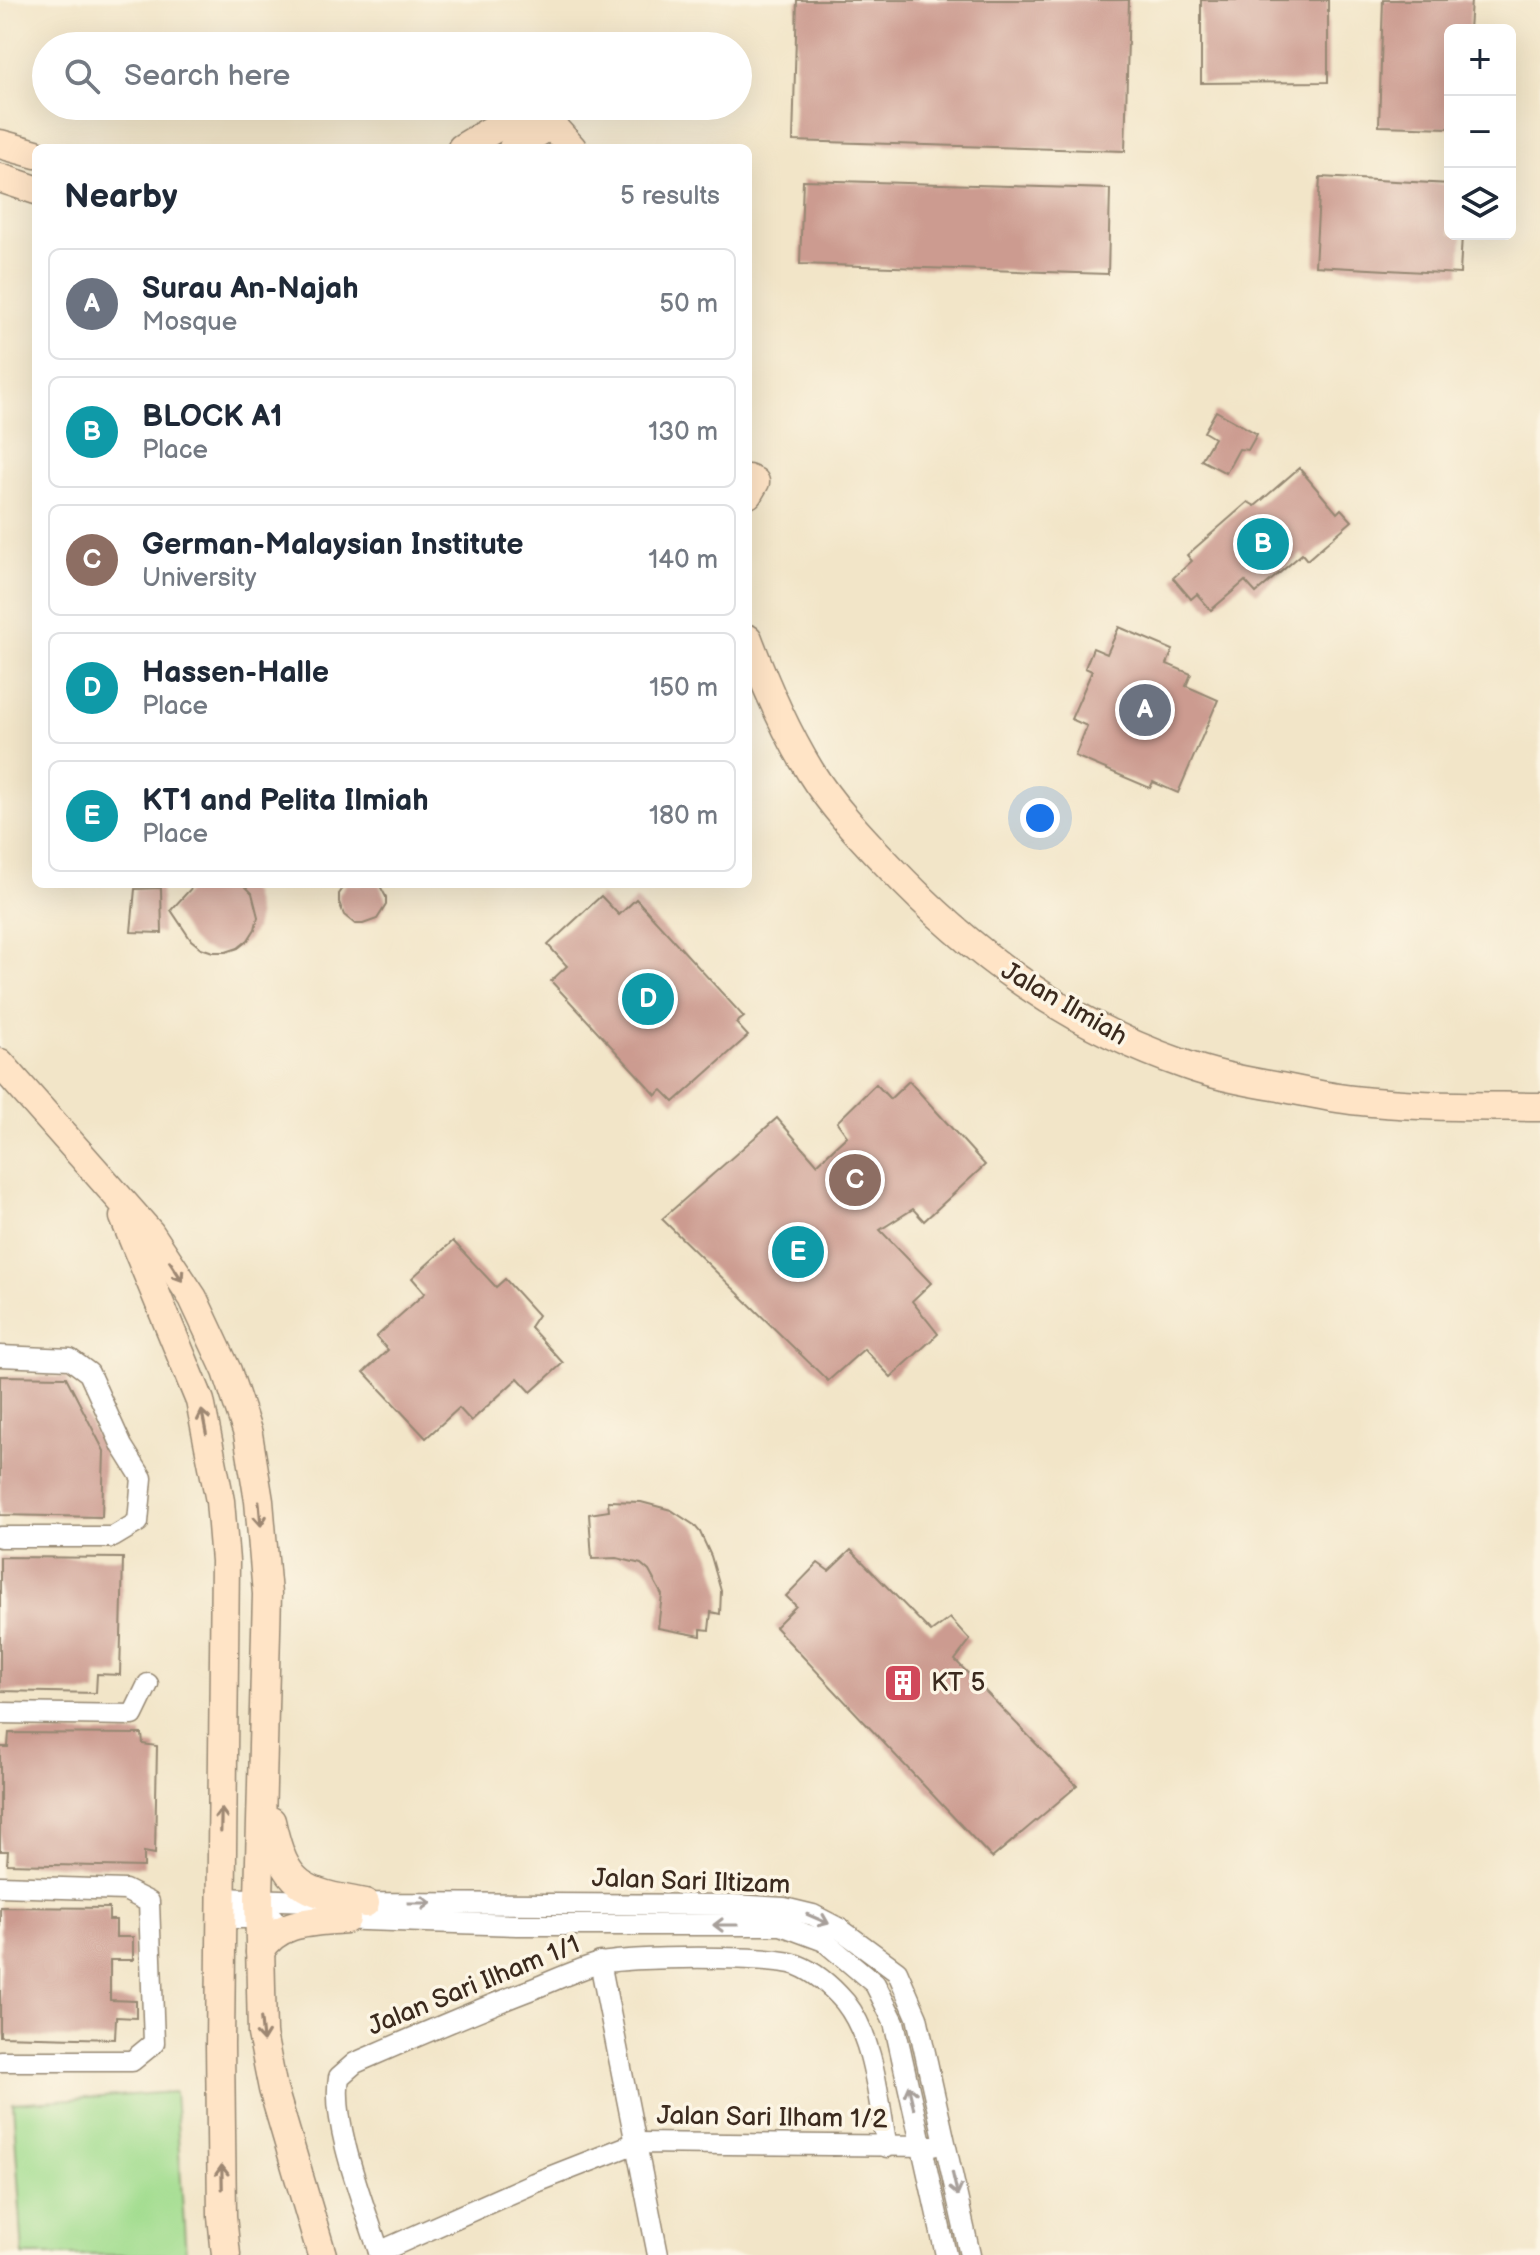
<!DOCTYPE html>
<meta charset="utf-8">
<style>
:root{--surface:#fff;--page:#f2f2f3;--text:#1f2937;--muted:#747a83;--line:#e0e1e3;--accent:#d1495b}
body{margin:0;font-family:"Balsamiq Sans",sans-serif;background:var(--page);color:var(--text)}
.controls{position:absolute;right:24px;top:24px;display:grid;overflow:hidden;border-radius:12px;box-shadow:0 8px 32px #0002}
.controls button{width:72px;height:72px;display:grid;place-items:center;padding:0;border:0;border-bottom:2px solid var(--line);background:var(--surface);color:var(--text);font:40px sans-serif}
.you{position:absolute;left:1040px;top:818px;width:28px;height:28px;margin:-20px;border:6px solid #fff;border-radius:50%;background:#1a73e8;box-shadow:0 0 0 12px #1a73e833}
.badge{display:grid;place-items:center;width:52px;height:52px;border-radius:50%;background:var(--accent);color:#fff;font-size:26px;font-weight:700}
.pin{position:absolute;translate:-50% -50%;border:4px solid #fff;box-shadow:0 2px 8px #0006}
.list{margin:0;padding:0;list-style:none}
h2{display:flex;justify-content:space-between;align-items:center;height:104px;margin:0;padding:0 32px;font-size:34px}
h2 small{font-size:26px;font-weight:400;color:var(--muted)}
.list li{display:grid;grid-template-columns:52px 1fr auto;gap:24px;align-items:center;box-sizing:border-box;height:112px;margin:0 16px 16px;padding:0 16px;border:2px solid var(--line);border-radius:12px}
.list b{display:block;font-size:30px;white-space:nowrap}
.list p{margin:0;font-size:26px;white-space:nowrap;color:var(--muted)}
.list em{font-size:26px;font-style:normal;color:var(--muted)}
.icon{flex:none;width:44px;height:44px;fill:none;stroke:currentColor;stroke-width:2;stroke-linecap:round;stroke-linejoin:round}
.map{position:relative;flex:none;width:1540px;height:2255px;overflow:hidden}
.search{position:absolute;background:var(--surface);box-shadow:0 8px 32px #0002;left:32px;top:32px;width:720px;height:88px;display:flex;align-items:center;gap:20px;box-sizing:border-box;padding:0 28px;border-radius:44px;color:var(--muted);font-size:30px}
.panel{position:absolute;background:var(--surface);box-shadow:0 8px 32px #0002;left:32px;top:144px;width:720px;height:744px;border-radius:12px}
.map>svg:first-child{display:block}
.green{fill:#a3dd90;stroke:#6f8457;stroke-width:2}
.building{fill:#cc9b90}
.lines{fill:none;stroke-linecap:round;stroke-linejoin:round}
.street-casing{stroke:#968873;stroke-width:23}
.secondary-casing{stroke:#968873;stroke-width:31}
.street{stroke:#fff;stroke-width:20}
.secondary{stroke:#ffe4c6;stroke-width:28}
.oneway{stroke:#9d8772}
.oneway2{stroke:#a79f9a}
.labels{text-anchor:middle;dominant-baseline:central;stroke-width:7;stroke-linejoin:round;paint-order:stroke}
.street-label{font-size:26px;fill:#3b2a1e;stroke:#fcf5e5}
.poi-label{font-size:26px;fill:#3b2a1e;stroke:#fcf5e5;text-anchor:start}
</style>
<div class="map">
<svg width="1540" height="2255" viewBox="0 0 1540 2255">
<rect width="100%" height="100%" fill="#fcf5e5"/>
<filter id="ink" filterUnits="userSpaceOnUse"><feTurbulence type="fractalNoise" baseFrequency=".0125" numOctaves="2"/><feDisplacementMap in="SourceGraphic" scale="16" xChannelSelector="R" yChannelSelector="G"/><feConvolveMatrix kernelMatrix="1 2 1 2 8 2 1 2 1" color-interpolation-filters="sRGB"/></filter>
<filter id="wash" filterUnits="userSpaceOnUse"><feTurbulence type="fractalNoise" baseFrequency=".006" numOctaves="4" result="noise"/><feDisplacementMap in="SourceGraphic" scale="32" xChannelSelector="R" yChannelSelector="G"/><feGaussianBlur stdDeviation="1.8" result="paint"/><feColorMatrix in="noise" values="0 0 0 0 0 0 0 0 0 0 0 0 0 0 0 0 0 1.4 0 .05"/><feComposite in="paint" operator="in"/></filter>
<g filter="url(#wash)">
<rect width="100%" height="100%" fill="#f2e5c8"/>
<!-- green -->
<polygon class="green" points="175,2092 186,2255 23,2255 13,2103"/>
<g id="blocks">
<!-- building -->
<g class="building">
<polygon points="797,0 1129,0 1125,151 793,141"/>
<polygon points="1201,0 1328,0 1328,82 1201,83"/>
<polygon points="1383,0 1471,0 1469,30 1450,30 1450,128 1379,126"/>
<polygon points="1320,177 1450,184 1450,234 1462,234 1460,274 1315,266"/>
<polygon points="803,180 1110,189 1108,274 800,264"/>
<polygon points="1216,411 1257,434 1248,450 1239,449 1226,473 1201,460 1214,438 1204,432"/>
<polygon points="1299,468 1337,513 1341,509 1352,521 1307,560 1302,554 1256,593 1245,581 1211,610 1197,594 1191,599 1173,578 1192,561 1187,555 1248,502 1255,506"/>
<polygon points="1119,627 1173,650 1167,664 1191,674 1186,686 1218,700 1178,793 1153,782 1150,788 1075,756 1087,726 1071,719 1092,671 1085,668 1093,648 1107,654"/>
<polygon points="195,884 243,884 252,893 258,917 255,929 248,940 238,948 226,952 213,952 201,948 191,940 171,910"/>
<polygon points="346,884 379,884 386,897 386,905 377,919 363,924 355,924 344,915 339,902 339,894"/>
<polygon points="161,888 162,933 131,932 135,889"/>
<polygon points="601,896 619,915 636,899 744,1017 736,1023 748,1036 674,1102 662,1090 656,1095 551,981 567,966 548,945"/>
<polygon points="909,1081 985,1165 924,1221 913,1209 880,1230 931,1283 912,1301 938,1334 891,1377 864,1349 828,1381 662,1219 777,1118 817,1164 847,1136 837,1122 876,1084 890,1099"/>
<polygon points="453,1241 496,1287 505,1279 538,1315 530,1327 563,1363 531,1392 518,1378 471,1421 459,1408 426,1438 364,1372 388,1350 376,1337 425,1293 412,1278"/>
<polygon points="0,1376 66,1377 104,1451 102,1517 0,1515"/>
<polygon points="608,1501 641,1502 671,1510 694,1525 700,1532 711,1556 721,1591 720,1614 711,1612 709,1630 701,1629 701,1636 658,1628 662,1595 649,1571 641,1564 617,1558 592,1559 589,1514 609,1511"/>
<polygon points="851,1550 931,1632 950,1618 970,1640 955,1660 1077,1786 992,1858 775,1627 796,1606 786,1596 818,1563 829,1571"/>
<polygon points="0,1557 123,1558 120,1675 97,1674 96,1693 0,1691"/>
<polygon points="9,1733 142,1734 143,1744 157,1746 155,1854 144,1852 144,1867 7,1864 8,1851 0,1851 0,1747 8,1747"/>
<polygon points="0,1907 109,1908 109,1920 116,1920 116,1937 133,1937 133,1960 110,1960 110,2000 136,2001 136,2018 116,2017 115,2039 0,2036"/>
</g>
</g>
</g>
<g filter="url(#ink)">
<use href="#blocks" fill-opacity="0" stroke="#968873" stroke-width="2"/>
<g class="lines">
<defs>
<g id="street">
<polyline points="0,1356 70,1359 89,1373 122,1446 142,1478 138,1522 113,1537 0,1537"/>
<polyline points="0,1713 133,1715 148,1684"/>
<polyline points="0,1886 125,1890 149,1902 154,2043 132,2061 0,2061"/>
<polyline points="220,1898 365,1903 733,1905 784,1908 813,1915 840,1929 897,1971 917,2017 970,2255"/>
<polyline points="221,1918 273,1918"/>
<polyline points="333,1919 518,1925 781,1925 824,1941 875,1984 894,2022 946,2255"/>
<polyline points="600,1962 658,2255"/>
<polyline points="379,2252 534,2183 636,2143 933,2146"/>
<path d="M380,2255C365,2207 331,2125 339,2077L355,2063C415,2037 474,2011 535,1988C555,1980 576,1970 597,1964C624,1956 773,1955 797,1965C815,1972 832,1987 845,2002C875,2040 878,2100 887,2147"/>
</g>
<g id="secondary">
<polyline points="534,106 572,148"/>
<polyline points="0,144 36,154"/>
<polyline points="462,148 532,106"/>
<polyline points="513,148 550,125"/>
<polyline points="0,178 36,190"/>
<polyline points="748,479 755,482 748,494"/>
<path d="M748,639C765,684 784,729 810,771C831,805 859,835 887,864C973,955 1067,1024 1186,1065C1216,1076 1249,1082 1280,1087C1304,1092 1328,1097 1352,1100C1414,1107 1477,1106 1540,1107"/>
<polyline points="0,1063 150,1233 193,1298 227,1371 248,1434 259,1501 267,1594 259,1898 262,2034 273,2089 322,2255"/>
<polyline points="124,1217 200,1401 220,1501 225,1561 220,2045 222,2216 226,2255"/>
<path d="M271,1821C285,1887 302,1892 365,1903"/>
<path d="M260,1952C276,1920 315,1922 346,1919"/>
</g>
</defs>
<!-- street casing -->
<use href="#street" class="street-casing"/>
<!-- secondary casing -->
<use href="#secondary" class="secondary-casing"/>
<!-- street -->
<use href="#street" class="street"/>
<!-- secondary -->
<use href="#secondary" class="secondary"/>
</g>
<!-- one-way arrows -->
<defs><path id="oneway-shaft" d="M-6 0H5M1.5-3L5.5 0L1.5 3" fill="none" stroke-width="1.6" stroke-linecap="round" stroke-linejoin="round" transform="scale(2)"/></defs>
<g class="oneway">
<use href="#oneway-shaft" transform="translate(176 1271) rotate(57)"/>
<use href="#oneway-shaft" transform="translate(204 1422) rotate(-101)"/>
<use href="#oneway-shaft" transform="translate(260 1514) rotate(85)"/>
<use href="#oneway-shaft" transform="translate(221 1820) rotate(-89)"/>
<use href="#oneway-shaft" transform="translate(262 2030) rotate(84)"/>
<use href="#oneway-shaft" transform="translate(222 2177) rotate(-91)"/>
</g>
<g class="oneway2">
<use href="#oneway-shaft" transform="translate(420 1903)"/>
<use href="#oneway-shaft" transform="translate(818 1919) rotate(23)"/>
<use href="#oneway-shaft" transform="translate(725 1925) rotate(180)"/>
<use href="#oneway-shaft" transform="translate(911 2097) rotate(-103)"/>
<use href="#oneway-shaft" transform="translate(955 2184) rotate(77)"/>
</g>
</g>
<!-- icons -->
<defs>
<symbol id="building-square" viewBox="-11 -11 22 22"><rect x="-9" y="-9" width="18" height="18" rx="4" fill="#d1495b" stroke="#fcf5e5"/><path d="M-4-6H4V6H1V3H-1V6H-4ZM-2.5-4.3h1.7v1.8h-1.7ZM.8-4.3h1.7v1.8H.8ZM-2.5-1h1.7V.8h-1.7ZM.8-1h1.7V.8H.8Z" fill="#fff"/></symbol>
</defs>
<g fill-rule="evenodd">
<use href="#building-square" x="881" y="1661" width="44" height="44"/>
</g>
<g class="labels">
<!-- street labels -->
<g class="street-label">
<text transform="translate(1064 1004) rotate(30)">Jalan Ilmiah</text>
<text transform="translate(691 1882) rotate(2)">Jalan Sari Iltizam</text>
<text transform="translate(474 1986) rotate(-22)">Jalan Sari Ilham 1/1</text>
<text transform="translate(772 2118) rotate(1)">Jalan Sari Ilham 1/2</text>
</g>
<!-- poi labels -->
<g class="poi-label">
<text x="931" y="1683">KT 5</text>
</g>
</g>
</svg>
<div class="controls">
<button>+</button>
<button>−</button>
<button><svg class="icon" aria-label="layers" viewBox="0 0 24 24"><path d="M12 4l9 5-9 5-9-5zM3 14l9 5 9-5"/></svg></button>
</div>
<div class="you"></div>
<div class="pin badge" style="left:1145px;top:710px;background:#6b7280">A</div>
<div class="pin badge" style="left:1263px;top:544px;background:#0f9aa8">B</div>
<div class="pin badge" style="left:855px;top:1180px;background:#8d6e63">C</div>
<div class="pin badge" style="left:648px;top:999px;background:#0f9aa8">D</div>
<div class="pin badge" style="left:798px;top:1252px;background:#0f9aa8">E</div>
<div class="search"><svg class="icon" aria-label="search" viewBox="0 0 24 24"><circle cx="10" cy="10" r="6"/><path d="M15 15l6 6"/></svg>Search here</div>
<section class="panel">
<h2>Nearby<small>5 results</small></h2>
<ul class="list">
<li><span class="badge" style="background:#6b7280">A</span><div><b>Surau An-Najah</b><p>Mosque</p></div><em>50 m</em></li>
<li><span class="badge" style="background:#0f9aa8">B</span><div><b>BLOCK A1</b><p>Place</p></div><em>130 m</em></li>
<li><span class="badge" style="background:#8d6e63">C</span><div><b>German-Malaysian Institute</b><p>University</p></div><em>140 m</em></li>
<li><span class="badge" style="background:#0f9aa8">D</span><div><b>Hassen-Halle</b><p>Place</p></div><em>150 m</em></li>
<li><span class="badge" style="background:#0f9aa8">E</span><div><b>KT1 and Pelita Ilmiah</b><p>Place</p></div><em>180 m</em></li>
</ul>
</section>
</div>
